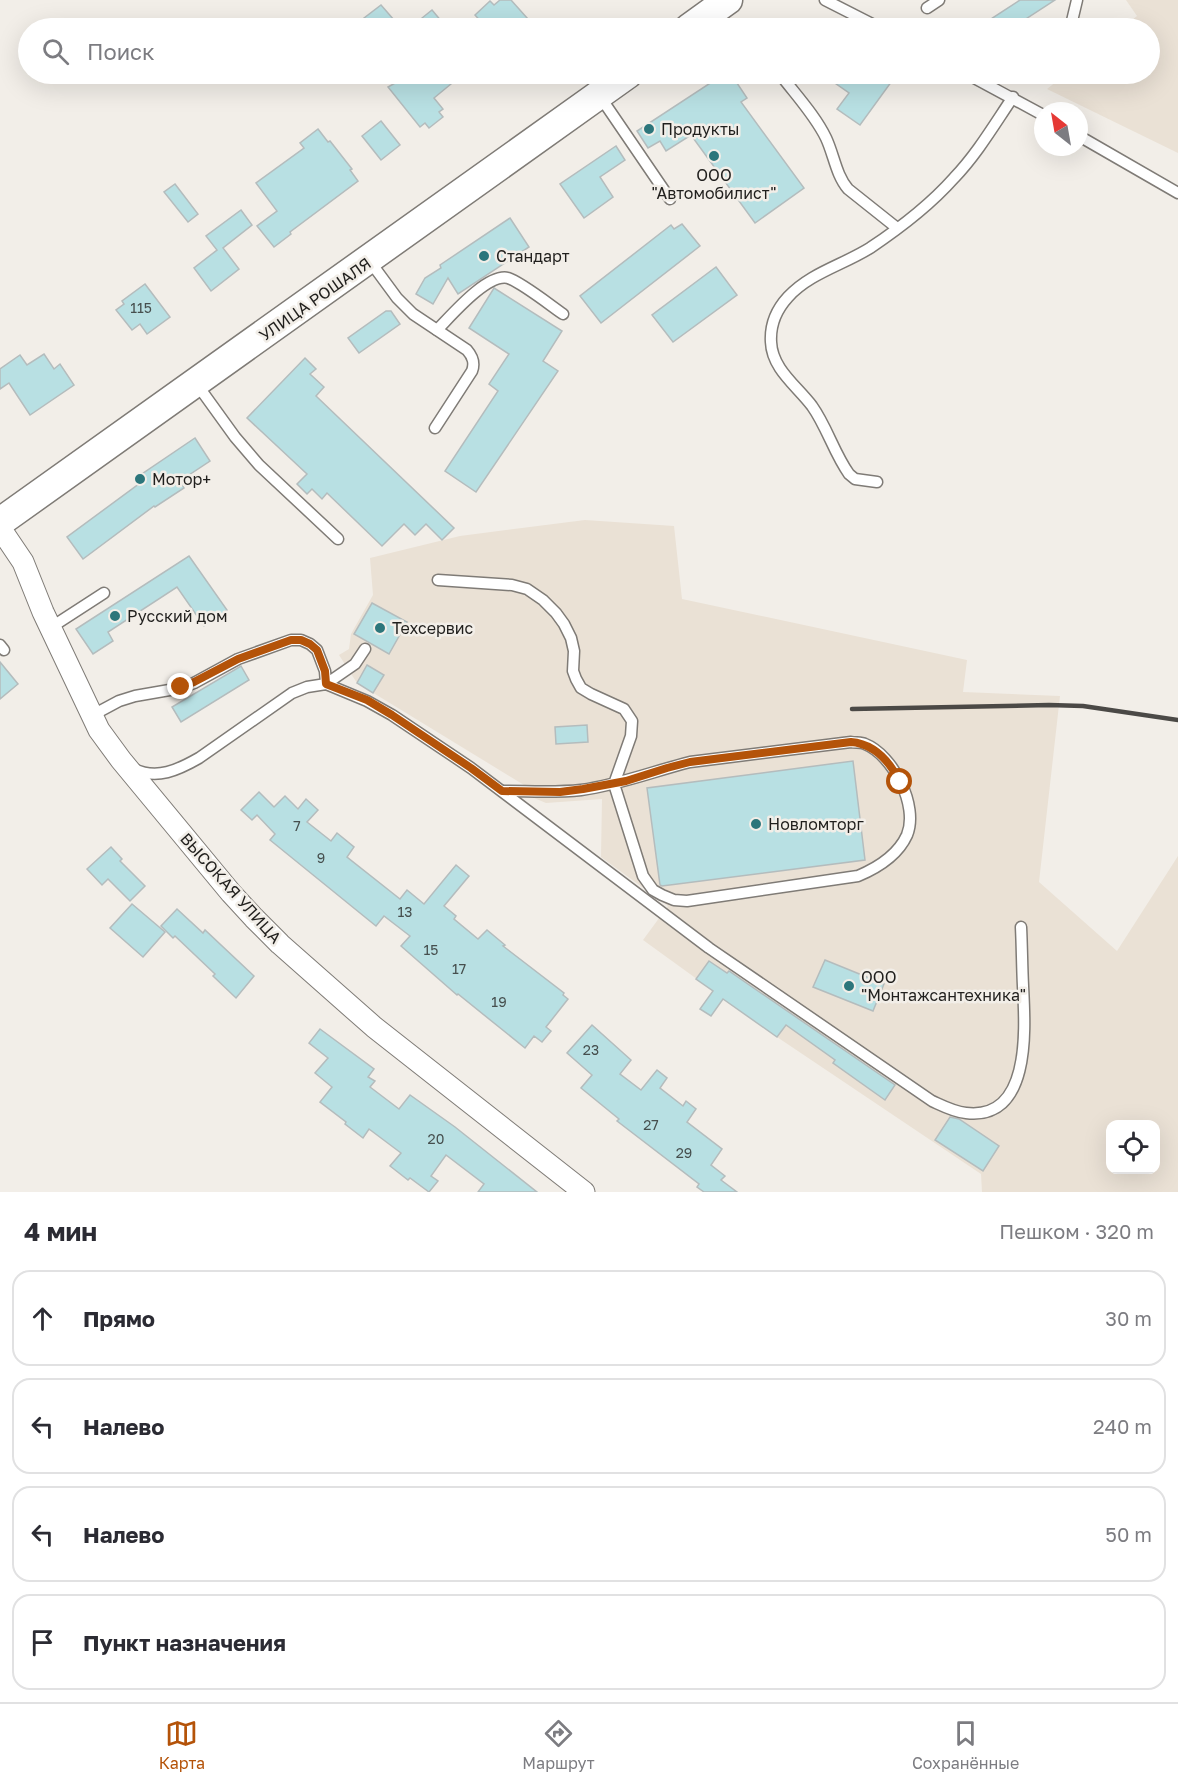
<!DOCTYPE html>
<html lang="ru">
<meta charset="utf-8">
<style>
:root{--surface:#fff;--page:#f2f2f3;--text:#2b2b33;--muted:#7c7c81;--line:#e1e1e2;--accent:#b45309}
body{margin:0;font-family:"Golos Text",sans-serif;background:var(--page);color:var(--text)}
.controls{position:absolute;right:18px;bottom:18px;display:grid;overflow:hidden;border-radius:12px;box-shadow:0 6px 24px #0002}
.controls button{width:54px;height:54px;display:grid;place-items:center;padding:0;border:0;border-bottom:2px solid var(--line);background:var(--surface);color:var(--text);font:30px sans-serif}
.compass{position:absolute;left:1034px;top:102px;width:54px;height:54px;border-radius:50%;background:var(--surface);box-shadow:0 6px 24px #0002;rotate:329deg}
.stop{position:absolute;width:18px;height:18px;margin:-14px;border:4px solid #b45309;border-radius:50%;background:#fff}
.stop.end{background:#b45309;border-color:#fff;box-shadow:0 2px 6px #0008}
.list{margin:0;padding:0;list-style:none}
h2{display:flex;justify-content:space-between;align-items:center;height:78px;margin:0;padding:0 24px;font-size:26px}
h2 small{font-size:20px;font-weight:400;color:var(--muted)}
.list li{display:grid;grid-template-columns:39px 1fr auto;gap:18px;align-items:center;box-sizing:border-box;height:96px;margin:0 12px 12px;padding:0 12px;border:2px solid var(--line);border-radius:18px}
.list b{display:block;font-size:22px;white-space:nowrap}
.list em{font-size:20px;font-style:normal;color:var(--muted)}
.icon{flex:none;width:33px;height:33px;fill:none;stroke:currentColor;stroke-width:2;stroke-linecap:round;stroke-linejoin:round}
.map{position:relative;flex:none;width:1178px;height:1192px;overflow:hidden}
.search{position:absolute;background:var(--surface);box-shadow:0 6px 24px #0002;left:18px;right:18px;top:18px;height:66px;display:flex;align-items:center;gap:15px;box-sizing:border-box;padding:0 21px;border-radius:33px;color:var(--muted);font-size:22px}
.sheet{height:510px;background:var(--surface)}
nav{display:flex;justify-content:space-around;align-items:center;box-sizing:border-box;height:84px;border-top:2px solid var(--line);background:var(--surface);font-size:16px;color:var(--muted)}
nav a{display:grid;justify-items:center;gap:3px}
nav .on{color:var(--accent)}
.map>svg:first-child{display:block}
.built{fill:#eae1d5;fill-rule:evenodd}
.building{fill:#b8e0e3;stroke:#b4bcbd;stroke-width:1.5}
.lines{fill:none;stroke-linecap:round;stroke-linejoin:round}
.service-casing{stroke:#7f7b76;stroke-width:13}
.minor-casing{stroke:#7f7b76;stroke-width:23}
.secondary-casing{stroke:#7f7b76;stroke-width:31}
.service{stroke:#fff;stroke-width:10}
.minor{stroke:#fff;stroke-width:21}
.secondary{stroke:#fff;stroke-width:28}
.rail{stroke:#4b4946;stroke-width:4.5}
.route{stroke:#b45309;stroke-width:8}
.poi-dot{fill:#2c767b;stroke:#f2eee8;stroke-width:2}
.labels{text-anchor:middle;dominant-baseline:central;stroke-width:5;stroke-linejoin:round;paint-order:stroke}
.number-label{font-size:14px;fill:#464f4e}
.poi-label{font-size:16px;fill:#201f1d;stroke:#f2eee8;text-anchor:start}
.street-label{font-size:16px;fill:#201f1d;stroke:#f2eee8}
</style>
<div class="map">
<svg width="1178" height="1192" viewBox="0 0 1178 1192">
<rect width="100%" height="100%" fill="#f2eee8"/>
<!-- built -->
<g class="built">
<polygon points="1126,0 1178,0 1178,153 1047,89 1066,74 1150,74 1150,28 1122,28 1137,16"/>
<path d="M585,520L674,526L682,599L967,660L963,692L1060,696L1039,882L1117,951L1178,856V1192H982L981,1174L777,1037L643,940L668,906L601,857L602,799L546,803L527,795L524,785L357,683L339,655L349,649L351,634L373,595L370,558L460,536ZM1110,1124H1156V1170H1110Z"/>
</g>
<!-- building -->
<g class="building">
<polygon points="500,0 511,0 536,28 495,28 488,21 484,25 475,15 490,1 494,5"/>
<polygon points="1020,0 1055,0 1012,28 977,28"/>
<polygon points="381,5 401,28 351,28"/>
<polygon points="432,10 442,22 435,28 430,28 422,18"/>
<polygon points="411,74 463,74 434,98 443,109 439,112 443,117 429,128 425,123 420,127 388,87"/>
<polygon points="724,74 731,74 747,98 741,102 804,188 755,223 691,135 666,151 660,141 648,148 637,131"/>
<polygon points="822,74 897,74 860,125 837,109 849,93"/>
<polygon points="381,121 400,145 381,160 362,136"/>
<polygon points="318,129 328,142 330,141 352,169 350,170 358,181 290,232 291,234 274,247 257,226 277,211 256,183 304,148 300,143"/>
<polygon points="616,146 625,160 600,177 613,197 584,218 560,184"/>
<polygon points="175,184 198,214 188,222 164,192"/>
<polygon points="241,210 252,225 223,248 239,269 211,291 194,268 217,250 206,236"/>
<polygon points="510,218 529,247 458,294 448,278 433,304 416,294 425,278 441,268 440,265"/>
<polygon points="682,224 700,246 601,323 580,296 671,225 674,229"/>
<polygon points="716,267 737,295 673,342 652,315"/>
<polygon points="145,284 170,317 147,334 140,324 132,330 116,310 124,304 122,301"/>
<polygon points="494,288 562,331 543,361 558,371 476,492 445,471 498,391 489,384 509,354 469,328"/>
<polygon points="386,311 391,311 400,324 359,353 348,338"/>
<polygon points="44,354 54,369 60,364 74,385 30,415 9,383 0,389 0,369 20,355 27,365"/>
<polygon points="305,358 316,369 310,374 324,387 316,396 454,528 442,540 426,524 415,535 404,524 382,546 327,493 322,499 312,489 307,494 297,484 307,474 247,418"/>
<polygon points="195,438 210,461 180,481 184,488 155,507 154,506 83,559 67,537 140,483 136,478"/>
<polygon points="189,556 227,610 204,626 177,587 108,632 113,641 93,654 76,629"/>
<polygon points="372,603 407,622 389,654 354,634"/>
<polygon points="0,662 18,684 0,699"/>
<polygon points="367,665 384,675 373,693 357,683"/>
<polygon points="241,666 249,680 181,722 172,707"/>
<polygon points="587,725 588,742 556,744 555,727"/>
<polygon points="853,761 865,860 662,886 660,885 647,788"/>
<polygon points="259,792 274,807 285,796 298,809 306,799 318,810 307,822 331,841 337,833 354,847 347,857 400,899 407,890 424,904 456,865 469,876 444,906 456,916 454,919 478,939 487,930 505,945 503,946 564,993 563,995 568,999 546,1027 551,1031 542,1042 534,1036 525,1048 458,994 457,995 401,946 410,936 384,916 376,926 270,840 275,834 257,815 252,820 241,810"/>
<polygon points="111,847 122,859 120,861 145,886 130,901 108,879 102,885 87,869"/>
<polygon points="132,904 165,932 143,957 110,928"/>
<polygon points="177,909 203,933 205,930 254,976 236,998 213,976 215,974 175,936 173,938 161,926"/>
<polygon points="825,960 884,984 873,1011 813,987"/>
<polygon points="709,961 727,973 729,971 895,1085 885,1100 833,1063 835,1060 786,1025 777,1037 723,999 711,1016 700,1009 713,991 696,979"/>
<polygon points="592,1025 631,1060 620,1074 641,1090 657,1070 667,1078 660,1088 683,1106 686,1101 696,1109 687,1122 722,1149 711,1165 725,1176 721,1180 737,1192 704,1192 697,1187 699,1184 617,1121 619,1119 581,1088 592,1075 567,1053"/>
<polygon points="320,1029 374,1069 368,1077 375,1081 370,1087 399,1109 410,1095 455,1127 537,1192 478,1192 484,1184 446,1155 431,1176 438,1181 429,1192 410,1178 408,1180 390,1166 401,1153 369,1129 363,1138 345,1124 346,1122 320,1102 332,1087 315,1073 328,1058 309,1043"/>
<polygon points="950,1117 959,1119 999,1146 983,1171 935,1140"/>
</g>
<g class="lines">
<defs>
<g id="service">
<polyline points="825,0 880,28"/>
<polyline points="927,8 939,0"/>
<polyline points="1072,21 1077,0"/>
<path d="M780,74C795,94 815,115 826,138C834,155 836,175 848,189L897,228"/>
<polyline points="967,74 1043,115"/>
<polyline points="599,95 670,199"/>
<polyline points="1079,136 1178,193"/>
<path d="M369,260L397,298L413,314L467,350C473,357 475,363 472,371L435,428"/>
<path d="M437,330C451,316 487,273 508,278C521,282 550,305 563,314"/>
<polyline points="196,383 235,437 259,465 338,539"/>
<path d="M877,482L855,479L849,474C834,453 827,427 812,406C797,386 772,369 771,342C770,325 777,309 788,297C810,273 843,265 870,248C900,228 930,205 954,178C977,154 994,125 1013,97"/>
<path d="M438,580L512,585L527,589L543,600L556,613L564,624L571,638L574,651L573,671L576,679L581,688L591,694L624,709L632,721L631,736L614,784L643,876L653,890L662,895L674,900L687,901L858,876C877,868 898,855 907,835C919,806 893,755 865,744C861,742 856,743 851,742L690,762C654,771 619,785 581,790C555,793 529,791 502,791"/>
<polyline points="50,628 104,593"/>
<polyline points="0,645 4,650"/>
<polyline points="91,716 119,701 135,696 181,688 194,683 238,659 291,640 301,640 310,644 317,650 325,671 326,684 355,664 365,649"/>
<path d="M134,769C157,780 178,770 199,758L292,693L307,687L326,684L367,701L392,715L471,768L709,948L932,1101C943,1106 954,1112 966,1113C1032,1121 1025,1027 1023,986C1022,966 1022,947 1021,927"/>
</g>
<polyline id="minor" points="0,528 23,562 43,612 99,730 121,760 231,893 254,918 280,944 374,1027 584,1192"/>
<g id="secondary">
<polyline points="689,28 728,0"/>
<polyline points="0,522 628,74"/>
</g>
</defs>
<!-- service casing -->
<use href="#service" class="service-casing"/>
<!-- minor casing -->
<use href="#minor" class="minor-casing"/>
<!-- secondary casing -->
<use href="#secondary" class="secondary-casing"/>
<!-- service -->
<use href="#service" class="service"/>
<!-- minor -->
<use href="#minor" class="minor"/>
<!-- secondary -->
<use href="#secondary" class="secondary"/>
<!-- rail -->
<polyline class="rail" points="852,709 1049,705 1083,706 1178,720"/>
</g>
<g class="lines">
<!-- route -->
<path class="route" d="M181,687L194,682L238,659L291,640H301L310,644L317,650L325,671L326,684L367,700L392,715L471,768L502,791L560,792L583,789L626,781L667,768L690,762L851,742C875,744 890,762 900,782"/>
</g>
<!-- markers -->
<g class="poi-dot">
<circle cx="649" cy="129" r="6"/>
<circle cx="714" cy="156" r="6"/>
<circle cx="484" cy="256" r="6"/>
<circle cx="140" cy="479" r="6"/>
<circle cx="115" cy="616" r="6"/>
<circle cx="380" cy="628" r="6"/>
<circle cx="756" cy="824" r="6"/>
<circle cx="849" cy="986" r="6"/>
</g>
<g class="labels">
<!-- number labels -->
<g class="number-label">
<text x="141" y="307">115</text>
<text x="297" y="825">7</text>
<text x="321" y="857">9</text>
<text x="405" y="911">13</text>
<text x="431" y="949">15</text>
<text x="459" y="968">17</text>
<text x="499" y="1001">19</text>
<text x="591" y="1049">23</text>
<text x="651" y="1124">27</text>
<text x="436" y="1138">20</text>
<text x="684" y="1152">29</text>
</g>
<!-- poi labels -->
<g class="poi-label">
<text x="661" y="129">Продукты</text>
<text x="714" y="175" text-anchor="middle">ООО<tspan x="714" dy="18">"Автомобилист"</tspan></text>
<text x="496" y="256">Стандарт</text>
<text x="152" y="479">Мотор+</text>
<text x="127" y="616">Русский дом</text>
<text x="392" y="628">Техсервис</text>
<text x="768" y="824">Новломторг</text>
<text x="861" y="977">ООО<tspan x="861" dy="18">"Монтажсантехника"</tspan></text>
</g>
<!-- street labels -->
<g class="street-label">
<text transform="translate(315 299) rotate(-35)">УЛИЦА РОШАЛЯ</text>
<text transform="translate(231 888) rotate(48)">ВЫСОКАЯ УЛИЦА</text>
</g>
</g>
</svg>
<div class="controls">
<button><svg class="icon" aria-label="locate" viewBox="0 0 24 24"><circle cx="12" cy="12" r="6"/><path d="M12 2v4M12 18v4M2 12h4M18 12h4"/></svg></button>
</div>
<svg class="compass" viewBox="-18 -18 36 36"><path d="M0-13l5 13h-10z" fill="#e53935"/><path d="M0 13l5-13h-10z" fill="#7c7c81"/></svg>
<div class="stop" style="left:900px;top:782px"></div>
<div class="stop end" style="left:181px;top:687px"></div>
<div class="search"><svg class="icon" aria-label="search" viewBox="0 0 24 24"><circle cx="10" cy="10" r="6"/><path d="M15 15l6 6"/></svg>Поиск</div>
</div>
<section class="sheet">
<h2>4 мин<small>Пешком · 320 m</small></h2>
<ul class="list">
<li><svg class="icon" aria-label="ahead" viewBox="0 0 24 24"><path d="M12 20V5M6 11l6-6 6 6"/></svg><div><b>Прямо</b></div><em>30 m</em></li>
<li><svg class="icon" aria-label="left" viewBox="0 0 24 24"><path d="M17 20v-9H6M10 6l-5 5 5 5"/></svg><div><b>Налево</b></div><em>240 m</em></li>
<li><svg class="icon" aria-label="left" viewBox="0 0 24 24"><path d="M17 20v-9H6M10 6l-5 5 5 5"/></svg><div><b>Налево</b></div><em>50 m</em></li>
<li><svg class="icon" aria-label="arrive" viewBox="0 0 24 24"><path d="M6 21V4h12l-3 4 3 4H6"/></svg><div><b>Пункт назначения</b></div></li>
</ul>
</section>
<nav>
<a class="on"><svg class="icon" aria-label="map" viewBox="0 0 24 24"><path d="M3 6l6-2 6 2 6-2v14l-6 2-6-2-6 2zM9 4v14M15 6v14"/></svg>Карта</a>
<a><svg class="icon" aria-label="directions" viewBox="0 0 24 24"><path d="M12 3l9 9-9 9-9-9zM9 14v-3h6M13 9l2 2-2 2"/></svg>Маршрут</a>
<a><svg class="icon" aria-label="saved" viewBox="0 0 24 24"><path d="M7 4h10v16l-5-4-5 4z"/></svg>Сохранённые</a>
</nav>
